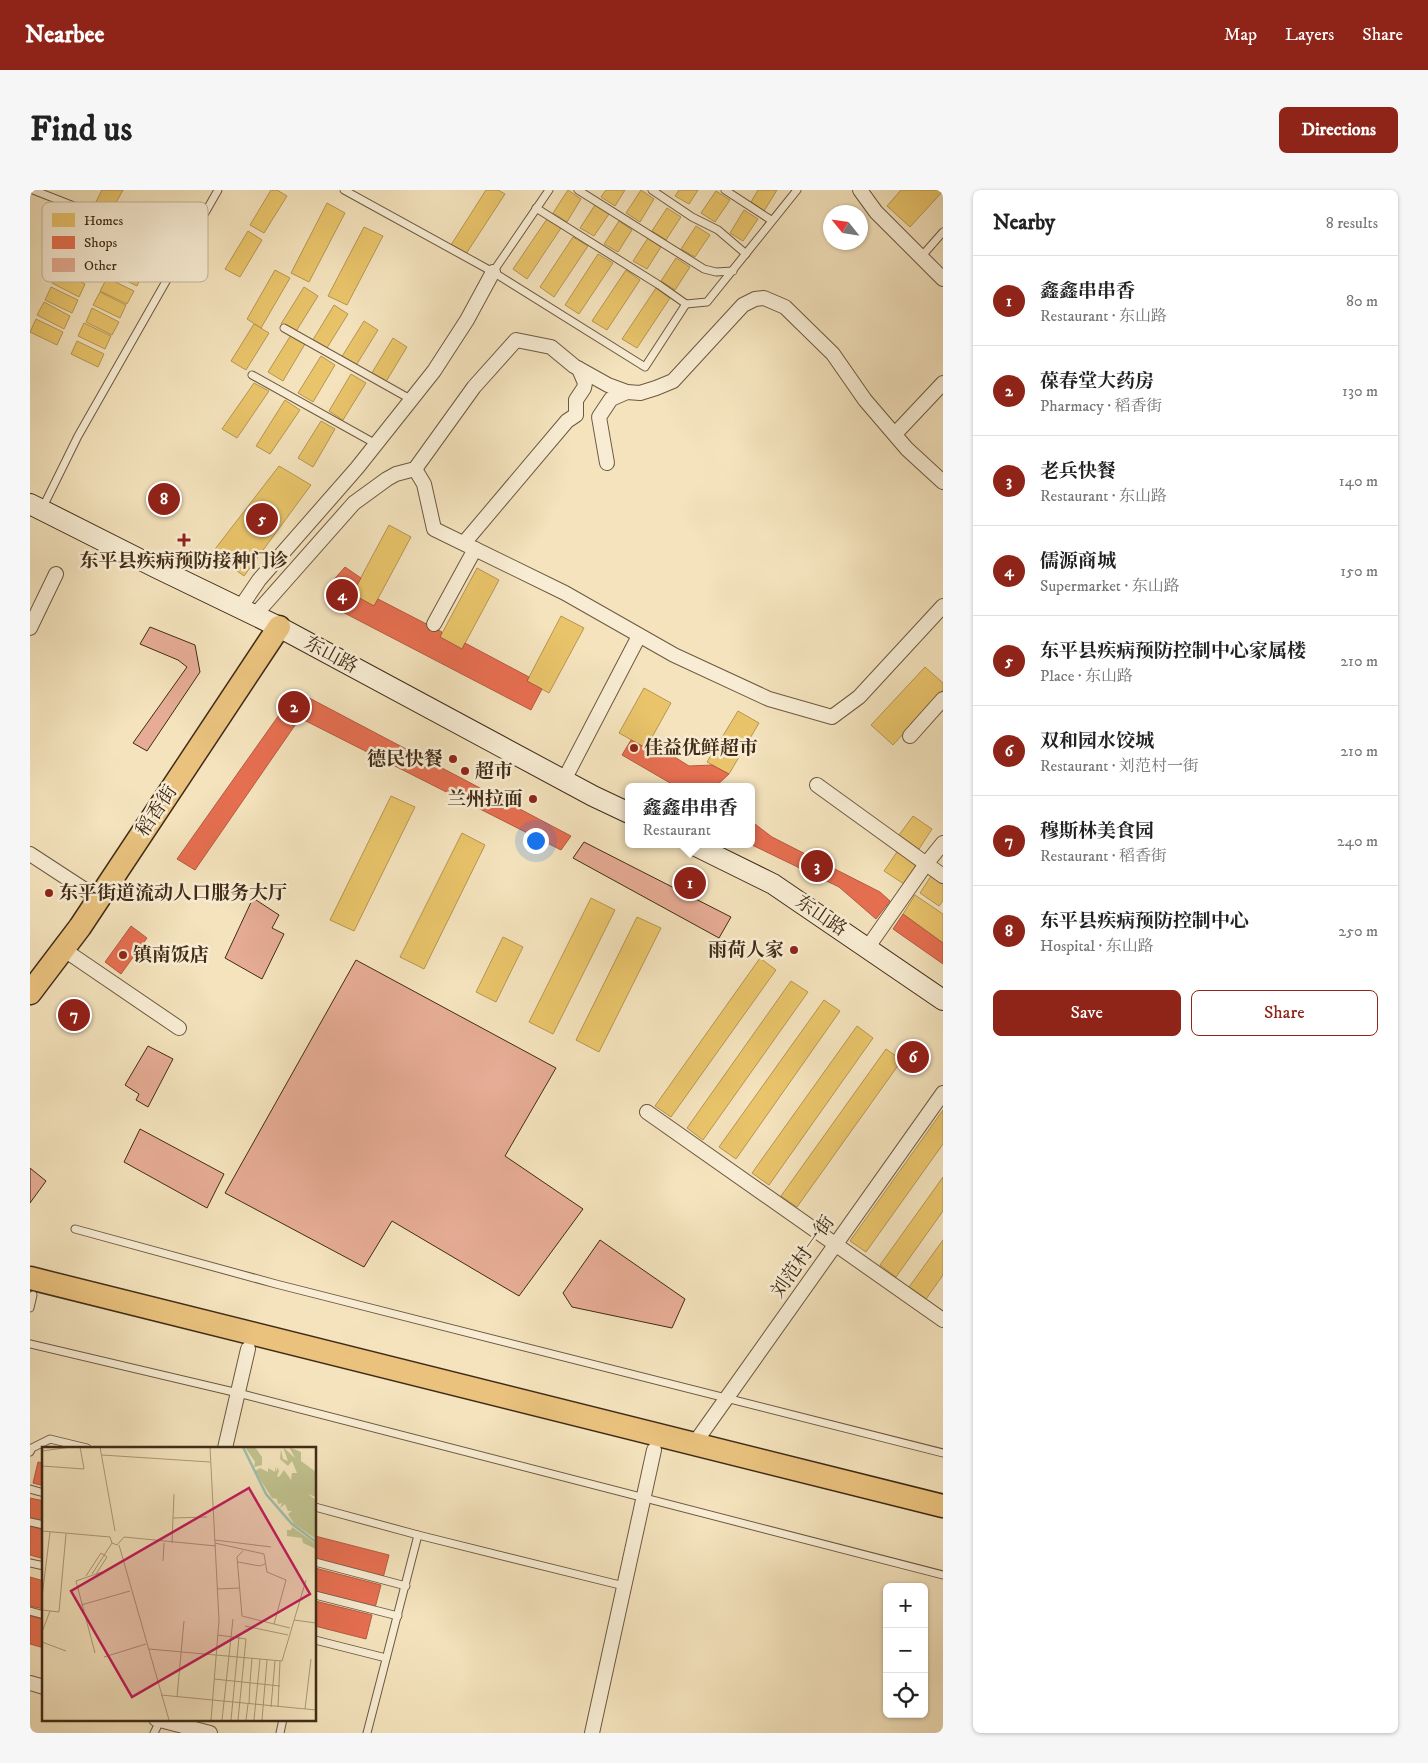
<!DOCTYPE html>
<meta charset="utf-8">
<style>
:root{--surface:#fff;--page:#f6f6f6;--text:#222;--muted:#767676;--line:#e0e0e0;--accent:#8f2418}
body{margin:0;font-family:"IM FELL DW Pica","Noto Serif SC",serif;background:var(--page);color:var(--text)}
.controls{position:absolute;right:15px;bottom:15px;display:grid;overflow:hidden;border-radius:8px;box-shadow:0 1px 4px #0004}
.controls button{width:45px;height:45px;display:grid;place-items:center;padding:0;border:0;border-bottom:1px solid var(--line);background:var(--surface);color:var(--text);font:25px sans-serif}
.compass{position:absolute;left:793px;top:15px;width:45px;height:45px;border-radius:50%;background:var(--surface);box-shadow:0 1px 4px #0004;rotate:300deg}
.you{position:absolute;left:505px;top:650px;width:18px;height:18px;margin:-12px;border:4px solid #fff;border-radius:50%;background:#1a73e8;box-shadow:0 0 0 8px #1a73e833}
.badge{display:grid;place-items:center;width:32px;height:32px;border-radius:50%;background:var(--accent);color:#fff;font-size:16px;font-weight:700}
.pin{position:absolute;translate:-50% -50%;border:2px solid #fff;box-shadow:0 1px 5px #0006}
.popup{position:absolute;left:595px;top:593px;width:130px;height:65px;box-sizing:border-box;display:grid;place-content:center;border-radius:8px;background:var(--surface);filter:drop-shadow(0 1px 4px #0005);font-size:16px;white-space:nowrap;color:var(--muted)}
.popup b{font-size:19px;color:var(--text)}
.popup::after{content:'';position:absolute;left:50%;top:100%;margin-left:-10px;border:10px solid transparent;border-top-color:var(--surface)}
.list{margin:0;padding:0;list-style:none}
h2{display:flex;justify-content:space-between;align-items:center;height:65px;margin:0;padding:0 20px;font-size:21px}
h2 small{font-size:16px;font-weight:400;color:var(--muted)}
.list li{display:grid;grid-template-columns:32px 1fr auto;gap:15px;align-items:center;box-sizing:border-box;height:90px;padding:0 20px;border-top:1px solid var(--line)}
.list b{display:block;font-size:19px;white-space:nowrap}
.list p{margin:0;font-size:16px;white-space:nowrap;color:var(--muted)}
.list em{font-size:16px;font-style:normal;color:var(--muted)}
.actions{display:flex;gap:10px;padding:15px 20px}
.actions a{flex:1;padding:11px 0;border:1px solid var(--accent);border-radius:8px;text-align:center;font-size:18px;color:var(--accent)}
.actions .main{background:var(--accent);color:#fff}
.icon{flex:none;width:28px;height:28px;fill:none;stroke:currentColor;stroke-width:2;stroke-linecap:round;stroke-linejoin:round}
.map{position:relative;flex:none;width:913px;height:1543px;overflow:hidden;border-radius:8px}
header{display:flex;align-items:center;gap:30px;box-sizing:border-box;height:70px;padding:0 25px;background:var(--accent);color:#fff}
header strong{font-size:24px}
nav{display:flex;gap:28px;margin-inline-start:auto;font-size:18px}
.intro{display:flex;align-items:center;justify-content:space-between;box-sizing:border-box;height:120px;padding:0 30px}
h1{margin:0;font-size:35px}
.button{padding:12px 22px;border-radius:8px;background:var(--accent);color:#fff;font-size:18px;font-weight:700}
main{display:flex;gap:30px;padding:0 30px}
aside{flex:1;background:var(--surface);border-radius:8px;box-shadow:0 1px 4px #0004}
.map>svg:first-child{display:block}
.homes{fill:#e9c46a;stroke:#b69651}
.shops{fill:#e76f51;stroke:#b55b40}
.building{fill:#e6ac95;stroke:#402b17}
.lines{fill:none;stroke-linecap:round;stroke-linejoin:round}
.lane-casing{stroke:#6d5940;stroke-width:9}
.street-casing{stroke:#6d5940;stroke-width:16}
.secondary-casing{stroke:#402b17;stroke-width:22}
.primary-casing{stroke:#402b17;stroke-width:25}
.lane{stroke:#f8edd4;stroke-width:7}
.street{stroke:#f8edd4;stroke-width:14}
.secondary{stroke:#f8edd4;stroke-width:20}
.primary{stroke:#eac27e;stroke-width:22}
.poi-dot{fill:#8f2418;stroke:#f8edd4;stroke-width:2}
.labels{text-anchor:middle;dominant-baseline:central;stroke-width:5;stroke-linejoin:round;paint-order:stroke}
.poi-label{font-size:19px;font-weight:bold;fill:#402b17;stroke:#f8edd4;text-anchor:start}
.street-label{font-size:19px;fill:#402b17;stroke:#f8edd4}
.inset-river{fill:none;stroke:#9cbfac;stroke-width:2.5}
.inset-road{fill:none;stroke:#ac997b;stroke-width:1}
.view{fill:#c2185b;fill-opacity:0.15;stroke:#c2185b;stroke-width:2.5}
.inset-edge{fill:none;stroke:#402b17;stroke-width:2.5}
.key{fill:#f8edd4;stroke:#c1b39b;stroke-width:1}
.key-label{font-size:14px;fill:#402b17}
</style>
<header>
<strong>Nearbee</strong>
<nav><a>Map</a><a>Layers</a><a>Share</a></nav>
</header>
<div class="intro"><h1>Find us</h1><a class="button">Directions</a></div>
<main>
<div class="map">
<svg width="913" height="1543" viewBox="0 0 913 1543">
<rect width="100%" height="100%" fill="#f4e3bd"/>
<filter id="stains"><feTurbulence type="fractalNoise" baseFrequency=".004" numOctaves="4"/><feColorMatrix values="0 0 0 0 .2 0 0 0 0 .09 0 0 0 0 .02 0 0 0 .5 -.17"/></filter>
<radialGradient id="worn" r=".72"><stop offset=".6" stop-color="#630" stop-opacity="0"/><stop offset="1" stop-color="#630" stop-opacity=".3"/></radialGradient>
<!-- homes -->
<g class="homes">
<polygon points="72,0 93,0 63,53 49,45"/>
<polygon points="241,0 247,0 257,6 234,43 220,35"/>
<polygon points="456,0 468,0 475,4 436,64 421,55"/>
<polygon points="538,0 551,9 537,32 523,23"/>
<polygon points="576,0 595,0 585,16 571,7"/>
<polygon points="611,0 624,9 610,32 596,23"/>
<polygon points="649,0 668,0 659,14 645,6"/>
<polygon points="728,0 747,0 734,21 721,12"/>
<polygon points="871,0 913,0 913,1 880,37 857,16"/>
<polygon points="686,1 700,10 685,32 671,23"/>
<polygon points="297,13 315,23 279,92 261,83"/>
<polygon points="565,15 579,24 564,46 550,38"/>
<polygon points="637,18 651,27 636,50 622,41"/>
<polygon points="714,20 728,29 713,51 700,43"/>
<polygon points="517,29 531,38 497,89 483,79"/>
<polygon points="589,31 602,40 588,62 574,54"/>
<polygon points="666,36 680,45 665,67 651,59"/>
<polygon points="334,37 353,46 317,115 298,106"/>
<polygon points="218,41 232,50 210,87 195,79"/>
<polygon points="543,47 558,56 524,107 510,97"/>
<polygon points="618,48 631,57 617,79 603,71"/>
<polygon points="44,52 72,65 65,78 38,65"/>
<polygon points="568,64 583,73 549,124 535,115"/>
<polygon points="36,66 63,79 57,92 30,79"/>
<polygon points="646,68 660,77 645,100 631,91"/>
<polygon points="86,70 113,83 107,96 80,83"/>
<polygon points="28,80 55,94 49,107 22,93"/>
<polygon points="245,80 260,88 231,138 217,129"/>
<polygon points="596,80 610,90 577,140 562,131"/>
<polygon points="77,88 104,101 97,114 70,101"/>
<polygon points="21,97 48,110 42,123 15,110"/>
<polygon points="274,97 288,106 265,143 251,134"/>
<polygon points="626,98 640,108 607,158 592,149"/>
<polygon points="70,102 96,115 90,128 63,115"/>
<polygon points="14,112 40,126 34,139 7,125"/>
<polygon points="304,115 318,124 295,161 281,153"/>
<polygon points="62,118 89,132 82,145 56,132"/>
<polygon points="6,129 33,142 27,155 0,142"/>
<polygon points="334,131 348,140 325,177 311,168"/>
<polygon points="54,133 81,146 75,159 48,146"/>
<polygon points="224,134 239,143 216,180 201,171"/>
<polygon points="261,145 275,154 253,191 238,182"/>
<polygon points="363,148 377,157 354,195 340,186"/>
<polygon points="47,151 74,164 68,177 41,164"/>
<polygon points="291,166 305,175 283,212 268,203"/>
<polygon points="321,184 336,193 313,230 299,221"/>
<polygon points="224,193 239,201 207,248 192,239"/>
<polygon points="255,210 270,220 240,264 226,256"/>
<polygon points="291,231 305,239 283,277 268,268"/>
<polygon points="249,276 281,295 214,386 182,363"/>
<polygon points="359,335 381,347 344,416 322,404"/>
<polygon points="447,378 469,390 432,459 410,447"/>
<polygon points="531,426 554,438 519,503 497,491"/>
<polygon points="895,477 913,493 913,500 863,555 841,535"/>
<polygon points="614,498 641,513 616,558 589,543"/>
<polygon points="708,521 729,533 699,584 677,572"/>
<polygon points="361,606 385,617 324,741 300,730"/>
<polygon points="883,626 902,639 889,659 869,645"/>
<polygon points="432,643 455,655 394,779 370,767"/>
<polygon points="867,662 887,675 874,694 854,681"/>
<polygon points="903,683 913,690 913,711 909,716 890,703"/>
<polygon points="885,705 913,724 913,753 873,724"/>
<polygon points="561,708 585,720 523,844 499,832"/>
<polygon points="607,727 631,738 569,862 546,850"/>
<polygon points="473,747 493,757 466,812 446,802"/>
<polygon points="730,768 746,780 641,927 625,916"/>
<polygon points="761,791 778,802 673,950 657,938"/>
<polygon points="794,810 810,821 706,969 689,957"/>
<polygon points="827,836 843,848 739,995 722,983"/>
<polygon points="856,859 872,870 767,1017 751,1006"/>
<polygon points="913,920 913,954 836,1062 820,1051"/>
<polygon points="913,987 913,1021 866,1087 850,1075"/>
<polygon points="913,1050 913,1085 896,1109 879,1097"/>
</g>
<!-- shops -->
<g class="shops">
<polygon points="315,377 331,388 322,404 344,416 348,409 412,442 410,447 432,459 435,453 499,487 497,491 512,499 501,520 301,416 300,394"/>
<polygon points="266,501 541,646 531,660 270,528 165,680 147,669"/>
<polygon points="601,550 616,558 619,551 659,576 682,575 699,584 685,597 647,597 592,565"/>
<polygon points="721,631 742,647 850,702 860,711 846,729 809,697 720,654"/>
<polygon points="873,724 913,753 913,774 863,739"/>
<polygon points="101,736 117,748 91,784 75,772"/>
<polygon points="8,1272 14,1273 14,1296 3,1293"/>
<polygon points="0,1308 14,1311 14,1333 0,1330"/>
<polygon points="0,1336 14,1340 14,1369 0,1365"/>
<polygon points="285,1346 359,1365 353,1388 285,1371"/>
<polygon points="285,1378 351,1395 345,1418 285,1403"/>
<polygon points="0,1387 14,1391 14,1419 0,1416"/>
<polygon points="285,1411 342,1425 336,1449 285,1436"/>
<polygon points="0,1426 14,1429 14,1458 0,1454"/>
</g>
<!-- building -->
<g class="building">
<polygon points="120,437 165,455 170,482 117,561 103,553 157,477 148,470 110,454"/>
<polygon points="554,652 701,727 689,748 543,668"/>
<polygon points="223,708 249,725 242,738 254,744 232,789 195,768"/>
<polygon points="326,770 526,878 475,966 553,1019 489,1106 362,1031 334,1077 195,1003"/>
<polygon points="118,856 143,869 118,917 106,910 109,904 95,895"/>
<polygon points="110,939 194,984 177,1018 94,972"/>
<polygon points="0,978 16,991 0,1013"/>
<polygon points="570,1050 655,1109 642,1138 542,1117 533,1103"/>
</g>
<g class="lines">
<defs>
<g id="lane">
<polyline points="3,0 54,20"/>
<polyline points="314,0 463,82 615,177 656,114"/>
<polyline points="548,0 674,79 686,82 703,81"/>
<polyline points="622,0 662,27 688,40 716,64"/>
<polyline points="695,0 741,30"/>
<polyline points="506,18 629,95 656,114 677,112 767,0"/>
<polyline points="891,67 913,42"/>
<polyline points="463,82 519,0"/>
<polyline points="254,138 382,210"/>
<polyline points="222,185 346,254"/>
<polyline points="13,317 48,246 188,0"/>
<polyline points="45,1039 246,1094 913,1263"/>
<polyline points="0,1118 3,1105"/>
<polyline points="0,1154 208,1203 913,1385"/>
<polyline points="0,1262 2,1258 20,1249 57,1258"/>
<polyline points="0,1299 14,1303"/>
<polyline points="285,1317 388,1345 594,1396"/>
<polyline points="0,1332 14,1335"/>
<polyline points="285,1372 376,1396"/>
<polyline points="0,1373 14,1376"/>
<polyline points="285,1405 368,1426"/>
<polyline points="0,1421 14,1425"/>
<polyline points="285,1450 356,1468"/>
<polyline points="124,1543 130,1531"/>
<polyline points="250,1543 253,1529"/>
<polyline points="337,1543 388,1345"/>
</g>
<g id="street">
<polyline points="830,0 846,22 913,89"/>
<polyline points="865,244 913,193"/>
<polyline points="577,273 569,227 581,209 597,202"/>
<polyline points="385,279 394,294 404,339 535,403 644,465 739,509 802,527 829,507 913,416"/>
<polyline points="434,353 537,231 546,225 546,210 554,198 555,193 549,179"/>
<polyline points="210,418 229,390 327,278 404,181 437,130 463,82"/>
<polyline points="225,425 324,313 357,289 366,284 385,279 444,197 486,150 521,157 544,176 578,195 597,202 610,203 626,198 643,191 713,115 725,109 734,108 755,117 803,164 835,210 877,259 913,292"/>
<polyline points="404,434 445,359"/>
<polyline points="0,438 26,384"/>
<polyline points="880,546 913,509"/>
<polyline points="534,590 609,446"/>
<polyline points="787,595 913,686"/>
<polyline points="0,664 69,709"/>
<polyline points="838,757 896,674 913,653"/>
<polyline points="33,759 149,838"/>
<polyline points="617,922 913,1130"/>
<polyline points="664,1254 913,903"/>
<polyline points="195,1258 218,1159"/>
<polyline points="0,1493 14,1497"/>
<polyline points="126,1529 180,1543"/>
<polyline points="562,1543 624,1260"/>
</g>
<g id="secondary">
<polyline points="0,314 127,378 249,437 563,606 599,623"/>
<polyline points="662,654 743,694 913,810"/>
</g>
<g id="primary">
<polyline points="0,803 50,737 249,437"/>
<polyline points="0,1088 913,1316"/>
</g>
</defs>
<!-- lane casing -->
<use href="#lane" class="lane-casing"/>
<!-- street casing -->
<use href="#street" class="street-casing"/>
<!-- secondary casing -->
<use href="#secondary" class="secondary-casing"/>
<!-- primary casing -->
<use href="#primary" class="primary-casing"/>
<!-- lane -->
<use href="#lane" class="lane"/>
<!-- street -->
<use href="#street" class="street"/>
<!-- secondary -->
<use href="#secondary" class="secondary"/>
<!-- primary -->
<use href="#primary" class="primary"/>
</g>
<!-- markers -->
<g class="poi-dot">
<path d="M151.5 342.5h5v5h5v5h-5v5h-5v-5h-5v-5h5z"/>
<circle cx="604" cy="558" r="5"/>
<circle cx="423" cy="569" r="5"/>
<circle cx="435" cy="581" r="5"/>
<circle cx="503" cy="609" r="5"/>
<circle cx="19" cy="703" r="5"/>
<circle cx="764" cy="760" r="5"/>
<circle cx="93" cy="765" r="5"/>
</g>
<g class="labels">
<!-- poi labels -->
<g class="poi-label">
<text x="154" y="371" text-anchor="middle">东平县疾病预防接种门诊</text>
<text x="614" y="558">佳益优鲜超市</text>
<text x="413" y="569" text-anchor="end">德民快餐</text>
<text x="445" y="581">超市</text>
<text x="493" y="609" text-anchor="end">兰州拉面</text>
<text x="29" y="703">东平街道流动人口服务大厅</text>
<text x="754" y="760" text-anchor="end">雨荷人家</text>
<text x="103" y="765">镇南饭店</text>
</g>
<!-- street labels -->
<g class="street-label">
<text transform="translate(301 465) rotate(28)">东山路</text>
<text transform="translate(127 621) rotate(-56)">稻香街</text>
<text transform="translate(791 726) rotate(34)">东山路</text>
<text transform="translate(773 1067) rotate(-55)">刘范村一街</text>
</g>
</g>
<!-- overview -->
<g transform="translate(12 1257)">
<rect width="274" height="274" fill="#f4e3bd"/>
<path d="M203,0H213L220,10V18L212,20L213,15ZM241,0L253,11L247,0L259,5V14L274,25V50L266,47L274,53V92L252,77L246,67L250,64H246L243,57L238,61L240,56L236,57L235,52L230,51L213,24L218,21L226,25V21L233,25V20L235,25V20L237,24L235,29L237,30L242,23L249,33L250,26H255L250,14L246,19L238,12L239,2L241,12L246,14ZM250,80L274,97V102L261,96L260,91L245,89V83H249Z" fill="#c0c28e"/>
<path class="inset-river" d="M201,0L224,47L250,77L274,95"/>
<path class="inset-road" d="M58,0L73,84M168,0L177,173L169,273M0,4L29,0M60,8L168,15M0,19L42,22L38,0M131,71L165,70M0,84L68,90M68,90L70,96L75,98L82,90M82,90L174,99M173,93L229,100M130,96L132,47M173,96L222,107L225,125L244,133L232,177M77,98L127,273M201,104L195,110L200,169L248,181M121,114L122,96M196,115L218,119L223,117M50,127L70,96M44,129L59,106L65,110L54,127M175,142L197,141M0,150L8,85M39,158L88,144M0,163L17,165L24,87M252,173L274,176M203,179L246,188M0,185L8,164M176,188L204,192L196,273M0,195L24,204M107,202L240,214L264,133M53,206L34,134L60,125M62,210L104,197M172,232L238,239M208,235L210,211M119,248L274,263M135,250L142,174M207,257L208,236M229,260L233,214M236,260L238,214M263,262L269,212M180,273L191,172M189,273L197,190M204,273L206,257M212,273L218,212M220,273L225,213"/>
<path class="view" d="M207,41L268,147L90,250L29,144Z"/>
<rect width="274" height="274" class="inset-edge"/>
</g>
<!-- legend -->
<rect x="12" y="12" width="166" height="80" rx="8" class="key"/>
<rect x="22" y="23" width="23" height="14" fill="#e9c46a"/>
<rect x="22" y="46" width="23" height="13" fill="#e76f51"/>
<rect x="22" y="68" width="23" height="14" fill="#e6ac95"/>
<g class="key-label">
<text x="54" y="35">Homes</text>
<text x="54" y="57">Shops</text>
<text x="54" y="80">Other</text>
</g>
<rect width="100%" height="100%" filter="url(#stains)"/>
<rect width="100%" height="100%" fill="url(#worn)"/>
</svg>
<div class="controls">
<button>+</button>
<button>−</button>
<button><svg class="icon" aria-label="locate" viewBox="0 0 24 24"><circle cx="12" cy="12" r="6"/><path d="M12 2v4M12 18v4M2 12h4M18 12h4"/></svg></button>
</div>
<svg class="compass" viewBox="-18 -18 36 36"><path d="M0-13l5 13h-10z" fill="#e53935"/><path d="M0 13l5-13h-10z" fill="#767676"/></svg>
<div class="you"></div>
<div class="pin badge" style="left:660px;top:693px">1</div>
<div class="popup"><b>鑫鑫串串香</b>Restaurant</div>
<div class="pin badge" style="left:264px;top:517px">2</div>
<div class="pin badge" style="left:787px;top:676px">3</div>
<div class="pin badge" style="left:312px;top:405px">4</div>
<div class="pin badge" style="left:232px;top:329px">5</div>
<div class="pin badge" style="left:883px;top:867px">6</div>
<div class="pin badge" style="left:44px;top:825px">7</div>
<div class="pin badge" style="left:134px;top:309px">8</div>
</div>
<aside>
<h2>Nearby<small>8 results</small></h2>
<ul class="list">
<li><span class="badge">1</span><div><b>鑫鑫串串香</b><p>Restaurant · 东山路</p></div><em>80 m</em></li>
<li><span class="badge">2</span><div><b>葆春堂大药房</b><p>Pharmacy · 稻香街</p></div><em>130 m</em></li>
<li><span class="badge">3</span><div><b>老兵快餐</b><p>Restaurant · 东山路</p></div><em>140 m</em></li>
<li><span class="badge">4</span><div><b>儒源商城</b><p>Supermarket · 东山路</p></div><em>150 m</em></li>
<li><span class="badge">5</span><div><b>东平县疾病预防控制中心家属楼</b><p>Place · 东山路</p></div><em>210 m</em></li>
<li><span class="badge">6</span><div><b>双和园水饺城</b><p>Restaurant · 刘范村一街</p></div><em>210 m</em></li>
<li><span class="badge">7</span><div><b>穆斯林美食园</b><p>Restaurant · 稻香街</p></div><em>240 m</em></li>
<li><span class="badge">8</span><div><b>东平县疾病预防控制中心</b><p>Hospital · 东山路</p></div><em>250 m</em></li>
</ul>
<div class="actions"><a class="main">Save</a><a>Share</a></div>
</aside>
</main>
